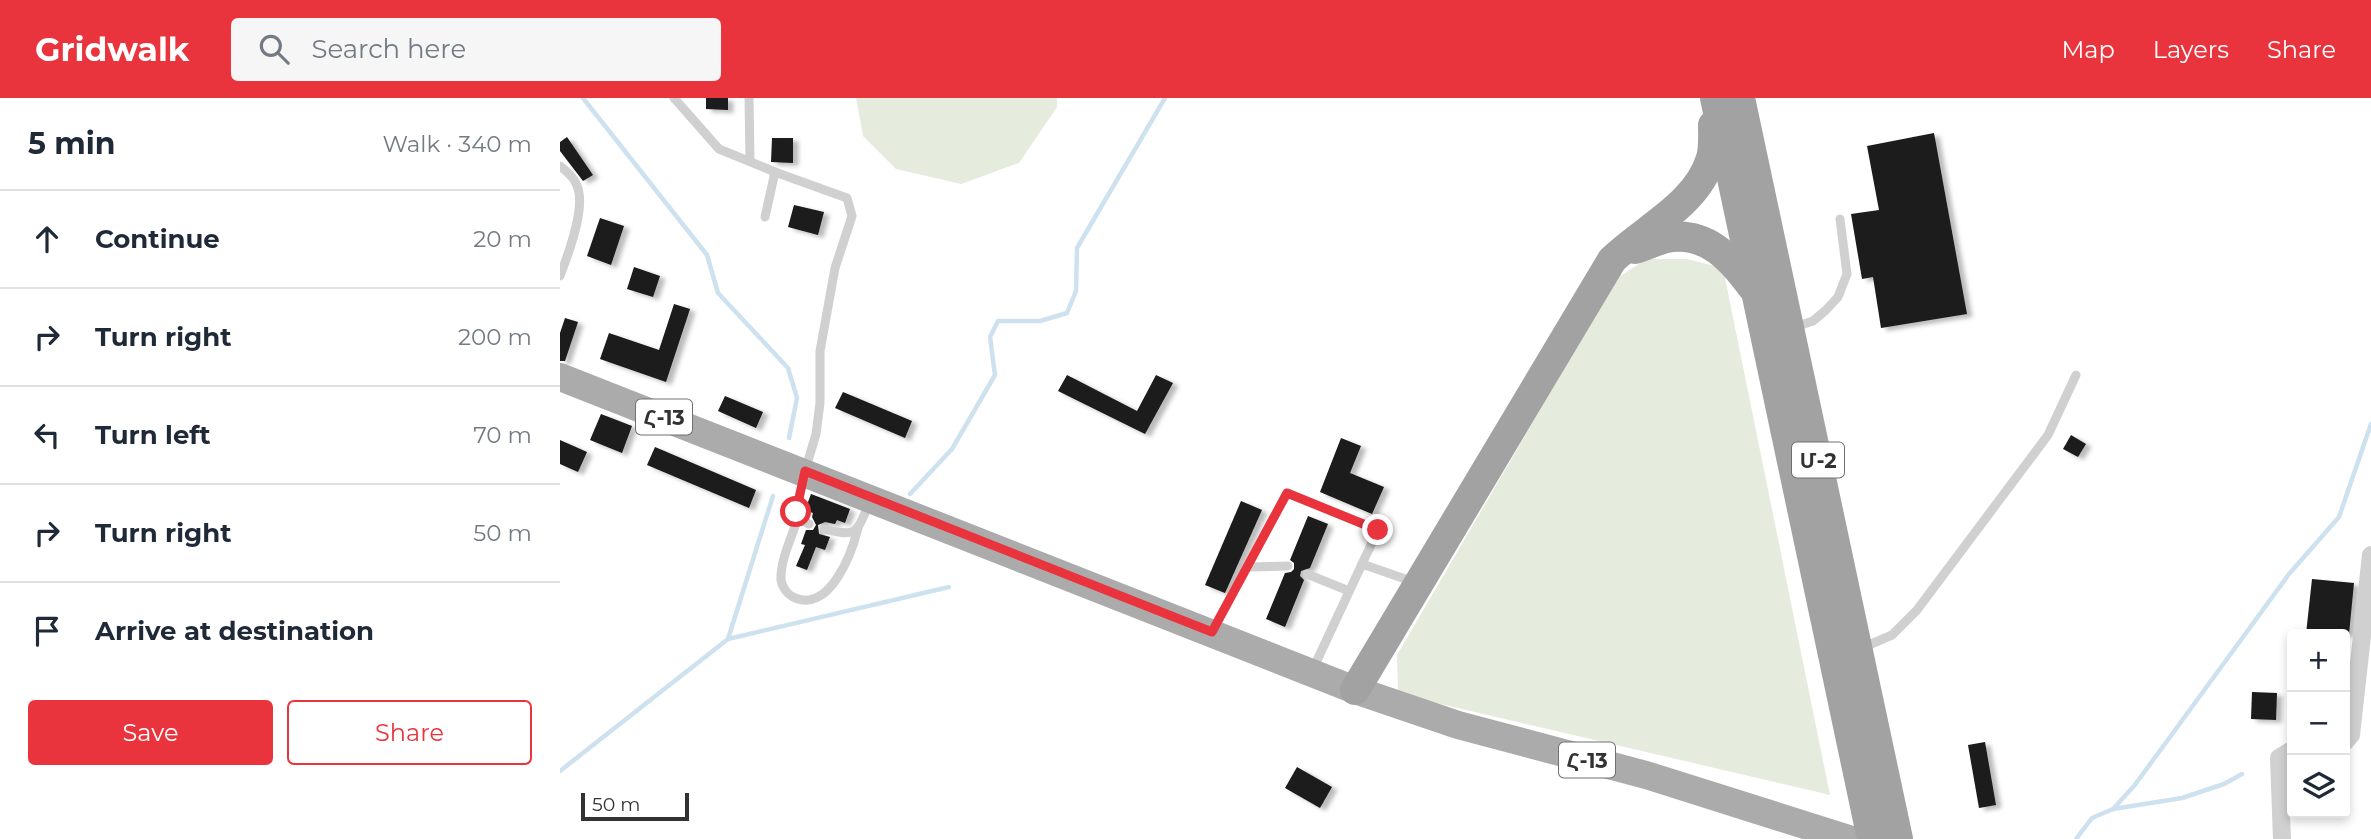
<!DOCTYPE html>
<meta charset="utf-8">
<style>
:root{--surface:#fff;--page:#f6f6f7;--text:#1f2937;--muted:#747a83;--line:#e0e1e3;--accent:#ea343d}
body{margin:0;font-family:Montserrat,"Noto Sans Armenian",sans-serif;background:var(--page);color:var(--text)}
.controls{position:absolute;right:21px;bottom:21px;display:grid;overflow:hidden;border-radius:7px;box-shadow:0 4px 10px #0003}
.controls button{width:63px;height:63px;display:grid;place-items:center;padding:0;border:0;border-bottom:2px solid var(--line);background:var(--surface);color:var(--text);font:35px sans-serif}
.scale{position:absolute;left:21px;bottom:18px;width:108px;box-sizing:border-box;padding-left:7px;border:4px solid #333;border-top:0;font-size:19px;line-height:24px;white-space:nowrap;color:#333;-webkit-text-stroke:5px #fff;paint-order:stroke}
.stop{position:absolute;width:21px;height:21px;margin:-16px;border:5px solid #ea343d;border-radius:50%;background:#fff}
.stop.end{background:#ea343d;border-color:#fff;box-shadow:0 2px 7px #0008}
.list{margin:0;padding:0;list-style:none}
h2{display:flex;justify-content:space-between;align-items:center;height:91px;margin:0;padding:0 28px;font-size:30px}
h2 small{font-size:23px;font-weight:400;color:var(--muted)}
.list li{display:grid;grid-template-columns:46px 1fr auto;gap:21px;align-items:center;box-sizing:border-box;height:98px;padding:0 28px;border-top:2px solid var(--line)}
.list b{display:block;font-size:26px;white-space:nowrap}
.list em{font-size:23px;font-style:normal;color:var(--muted)}
.actions{display:flex;gap:14px;padding:21px 28px}
.actions a{flex:1;padding:16px 0;border:2px solid var(--accent);border-radius:7px;text-align:center;font-size:24px;color:var(--accent)}
.actions .main{background:var(--accent);color:#fff}
.icon{flex:none;width:38px;height:38px;fill:none;stroke:currentColor;stroke-width:2;stroke-linecap:round;stroke-linejoin:round}
.map{position:relative;flex:none;width:1811px;height:741px;overflow:hidden}
header{display:flex;align-items:center;gap:42px;box-sizing:border-box;height:98px;padding:0 35px;background:var(--accent);color:#fff}
header strong{font-size:33px}
nav{display:flex;gap:38px;margin-inline-start:auto;font-size:24px}
.search{width:490px;height:63px;background:var(--page);display:flex;align-items:center;gap:18px;box-sizing:border-box;padding:0 24px;border-radius:7px;color:var(--muted);font-size:26px}
main{display:flex}
aside{flex:1;background:var(--surface)}
.map>svg:first-child{display:block}
.green{fill:#e5ecde}
.lines{fill:none;stroke-linecap:round;stroke-linejoin:round}
.stream{stroke:#cee1ef;stroke-width:4.5}
.building{fill:#1a1a1a;filter:url(#shadow)}
.service{stroke:#d0d0d0;stroke-width:9}
.minor{stroke:#d0d0d0;stroke-width:18}
.primary{stroke:#ababab;stroke-width:28}
.trunk{stroke:#a2a2a2;stroke-width:30}
.route{stroke:#ea343d;stroke-width:9}
.labels{text-anchor:middle;dominant-baseline:central;stroke-width:7;stroke-linejoin:round;paint-order:stroke}
.shield{fill:#fff;stroke:#707070;stroke-width:2}
.shield-label{font-size:21px;font-weight:bold;fill:#333}
</style>
<header>
<strong>Gridwalk</strong>
<div class="search"><svg class="icon" aria-label="search" viewBox="0 0 24 24"><circle cx="10" cy="10" r="6"/><path d="M15 15l6 6"/></svg>Search here</div>
<nav><a>Map</a><a>Layers</a><a>Share</a></nav>
</header>
<main>
<aside>
<h2>5 min<small>Walk · 340 m</small></h2>
<ul class="list">
<li><svg class="icon" aria-label="ahead" viewBox="0 0 24 24"><path d="M12 20V5M6 11l6-6 6 6"/></svg><div><b>Continue</b></div><em>20 m</em></li>
<li><svg class="icon" aria-label="right" viewBox="0 0 24 24"><path d="M7 20v-9h11M14 6l5 5-5 5"/></svg><div><b>Turn right</b></div><em>200 m</em></li>
<li><svg class="icon" aria-label="left" viewBox="0 0 24 24"><path d="M17 20v-9H6M10 6l-5 5 5 5"/></svg><div><b>Turn left</b></div><em>70 m</em></li>
<li><svg class="icon" aria-label="right" viewBox="0 0 24 24"><path d="M7 20v-9h11M14 6l5 5-5 5"/></svg><div><b>Turn right</b></div><em>50 m</em></li>
<li><svg class="icon" aria-label="arrive" viewBox="0 0 24 24"><path d="M6 21V4h12l-3 4 3 4H6"/></svg><div><b>Arrive at destination</b></div></li>
</ul>
<div class="actions"><a class="main">Save</a><a>Share</a></div>
</aside>
<div class="map">
<svg width="1811" height="741" viewBox="0 0 1811 741">
<defs>
<filter id="shadow"><feDropShadow dx="5.5" dy="3" stdDeviation="2" flood-color="#0004"/></filter>
</defs>
<rect width="100%" height="100%" fill="#fff"/>
<!-- green -->
<g class="green">
<polygon points="296,0 497,0 497,9 459,65 401,86 336,71 303,38"/>
<polygon points="1087,161 1127,161 1163,170 1270,697 838,596 837,557 1057,180"/>
</g>
<g class="lines">
<!-- stream -->
<g class="stream">
<polyline points="23,0 147,157 158,195 228,270 237,300 229,340"/>
<polyline points="350,396 392,351 435,277 430,239 438,223 480,223 507,215 516,193 517,150 605,0"/>
<polyline points="168,541 389,489"/>
<polyline points="0,673 168,541 213,398"/>
<polyline points="1553,711 1574,688 1610,639 1729,476 1779,419 1811,326"/>
<polyline points="1516,741 1532,720 1553,711 1622,700 1664,686 1682,676"/>
</g>
</g>
<!-- building -->
<g class="building">
<polygon points="146,0 168,0 168,12 146,11"/>
<polygon points="1374,35 1407,216 1321,230 1313,179 1302,181 1291,116 1319,112 1307,48"/>
<polygon points="7,39 33,77 23,83 0,53 0,44"/>
<polygon points="212,40 233,40 233,65 211,64"/>
<polygon points="234,107 264,114 258,137 228,129"/>
<polygon points="40,120 64,128 51,167 27,158"/>
<polygon points="74,169 100,178 93,199 67,191"/>
<polygon points="114,206 130,211 106,284 40,261 49,235 99,252"/>
<polygon points="5,220 18,224 5,263 0,263 0,235"/>
<polygon points="507,277 577,313 596,277 613,285 585,336 498,293"/>
<polygon points="283,294 352,323 345,340 275,310"/>
<polygon points="165,298 203,314 196,330 158,313"/>
<polygon points="41,316 72,328 62,355 30,342"/>
<polygon points="1511,337 1526,346 1518,359 1503,351"/>
<polygon points="781,340 801,348 790,375 824,389 812,416 760,394"/>
<polygon points="0,342 27,354 18,374 0,366"/>
<polygon points="95,349 196,392 189,410 87,367"/>
<polygon points="251,396 290,411 285,425 277,422 275,426 265,424 258,427 259,436 270,439 265,452 256,449 247,472 236,468 245,447 241,446 246,432 253,432 256,427 252,419 253,415 245,412"/>
<polygon points="681,403 702,412 665,495 645,487"/>
<polygon points="748,418 768,426 750,470 741,473 740,478 744,482 725,529 706,521 725,475 731,474 734,471 734,465 730,462"/>
<polygon points="1752,481 1794,485 1789,536 1746,536"/>
<polygon points="1692,594 1717,595 1716,622 1691,621"/>
<polygon points="1425,644 1436,707 1419,710 1408,647"/>
<polygon points="737,669 772,689 760,710 725,690"/>
</g>
<g class="lines">
<!-- service -->
<g class="service">
<polyline points="114,0 159,51 215,74 205,119"/>
<polyline points="189,0 190,62"/>
<path d="M0,68C9,75 17,82 19,95C23,117 8,157 0,178"/>
<polyline points="215,74 287,100 292,118 275,170 260,253 260,305 256,336 245,373 236,414 238,420 249,426"/>
<polyline points="1232,230 1253,223 1266,212 1278,199 1287,176 1280,121"/>
<path d="M238,420C232,438 220,463 221,482C222,489 227,496 233,499C269,517 292,455 298,430"/>
<path d="M264,431C299,440 296,434 310,404"/>
<polyline points="687,469 727,395 818,432 802,466"/>
<polyline points="747,476 789,493"/>
<polyline points="652,533 687,469 728,468"/>
<polyline points="1302,550 1332,537 1357,512 1488,337 1516,277"/>
<polyline points="753,571 802,466 854,484"/>
</g>
<!-- minor -->
<g class="minor">
<polyline points="1785,644 1791,637 1811,457"/>
<polyline points="1722,741 1719,660 1732,652"/>
</g>
<!-- primary -->
<polyline class="primary" points="0,279 795,592 898,627 1086,677 1289,741"/>
<!-- trunk -->
<g class="trunk">
<polyline points="1155,0 1312,741"/>
<polyline points="1180,0 1338,741"/>
<path d="M1075,151C1085,148 1095,143 1106,140C1145,132 1171,160 1192,189"/>
<path d="M795,592L1052,162C1085,130 1137,107 1151,60C1154,50 1153,37 1153,27"/>
</g>
</g>
<g class="lines">
<!-- route -->
<polyline class="route" points="236,414 245,373 652,534 727,395 818,432"/>
</g>
<g class="labels">
<!-- shield labels -->
<g class="shield">
<rect x="76" y="301.5" width="56" height="35" rx="5"/>
<rect x="1232" y="344.5" width="52" height="35" rx="5"/>
<rect x="999" y="644.5" width="56" height="35" rx="5"/>
</g>
<g class="shield-label">
<text x="104" y="319">Հ-13</text>
<text x="1258" y="362">Մ-2</text>
<text x="1027" y="662">Հ-13</text>
</g>
</g>
</svg>
<div class="controls">
<button>+</button>
<button>−</button>
<button><svg class="icon" aria-label="layers" viewBox="0 0 24 24"><path d="M12 4l9 5-9 5-9-5zM3 14l9 5 9-5"/></svg></button>
</div>
<div class="scale">50 m</div>
<div class="stop" style="left:236px;top:414px"></div>
<div class="stop end" style="left:818px;top:432px"></div>
</div>
</main>
